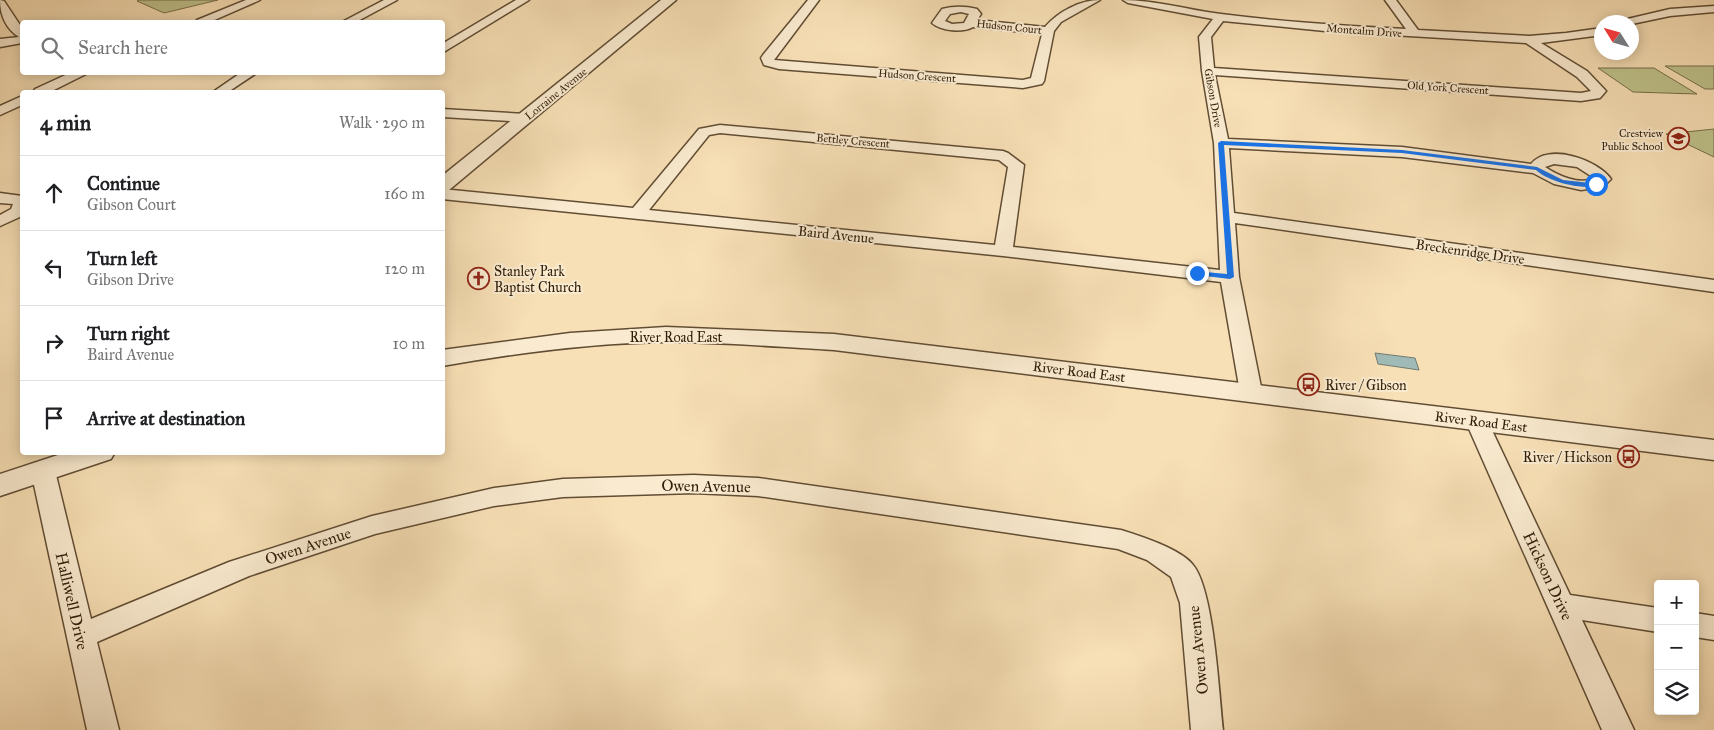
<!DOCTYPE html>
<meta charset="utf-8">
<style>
:root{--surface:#fff;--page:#f6f6f6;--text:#202124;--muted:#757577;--line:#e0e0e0}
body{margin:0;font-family:"IM FELL Great Primer",serif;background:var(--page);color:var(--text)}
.controls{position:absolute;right:15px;bottom:15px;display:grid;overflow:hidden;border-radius:5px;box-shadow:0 2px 12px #0003}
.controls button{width:45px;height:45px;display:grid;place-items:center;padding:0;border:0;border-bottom:1px solid var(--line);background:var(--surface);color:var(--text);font:25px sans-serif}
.compass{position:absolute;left:1594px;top:15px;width:45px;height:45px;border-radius:50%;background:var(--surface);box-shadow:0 2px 12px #0003;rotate:307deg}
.stop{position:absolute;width:15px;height:15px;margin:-11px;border:4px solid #1a73e8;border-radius:50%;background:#fff}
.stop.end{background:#1a73e8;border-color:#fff;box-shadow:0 1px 5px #0008}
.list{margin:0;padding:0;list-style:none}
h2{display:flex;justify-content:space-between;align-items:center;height:65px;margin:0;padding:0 20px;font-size:21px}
h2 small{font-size:16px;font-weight:400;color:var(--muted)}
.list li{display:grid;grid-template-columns:32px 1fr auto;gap:15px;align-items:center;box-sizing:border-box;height:75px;padding:0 20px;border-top:1px solid var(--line)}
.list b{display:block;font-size:19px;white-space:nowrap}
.list p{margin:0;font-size:16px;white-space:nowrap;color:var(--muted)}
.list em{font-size:16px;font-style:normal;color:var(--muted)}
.icon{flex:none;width:28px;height:28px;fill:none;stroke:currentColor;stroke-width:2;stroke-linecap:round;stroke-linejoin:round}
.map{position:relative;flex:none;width:1714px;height:730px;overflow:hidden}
.search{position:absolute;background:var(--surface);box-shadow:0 2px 12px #0003;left:20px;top:20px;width:425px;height:55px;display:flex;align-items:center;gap:12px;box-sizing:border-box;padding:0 18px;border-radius:5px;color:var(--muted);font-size:19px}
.panel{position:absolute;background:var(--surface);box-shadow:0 2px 12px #0003;left:20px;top:90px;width:425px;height:365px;border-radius:5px}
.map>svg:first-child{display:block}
.green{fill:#bfc28c;stroke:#776f4a}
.water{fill:#a0bbb7;stroke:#737b71}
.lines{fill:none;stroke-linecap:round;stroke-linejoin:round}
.minor-casing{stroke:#614d34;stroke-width:3}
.tertiary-casing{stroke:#614d34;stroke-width:3}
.minor{fill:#faebd0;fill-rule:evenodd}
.tertiary{fill:#faebd0;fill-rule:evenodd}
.route{fill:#1a73e8}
.labels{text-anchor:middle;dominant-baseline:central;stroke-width:4;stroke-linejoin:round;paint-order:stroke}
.far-street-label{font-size:11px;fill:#2f1c09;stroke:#faebd0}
.far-poi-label{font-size:11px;fill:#2f1c09;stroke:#faebd0;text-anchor:end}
.street-label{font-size:14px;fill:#2f1c09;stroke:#faebd0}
.poi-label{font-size:14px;fill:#2f1c09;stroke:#faebd0;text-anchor:start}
.near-street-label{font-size:16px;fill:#2f1c09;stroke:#faebd0}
</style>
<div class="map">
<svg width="1714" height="730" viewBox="0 0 1714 730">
<rect width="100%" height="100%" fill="#f8e0b6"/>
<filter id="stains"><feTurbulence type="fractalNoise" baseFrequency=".004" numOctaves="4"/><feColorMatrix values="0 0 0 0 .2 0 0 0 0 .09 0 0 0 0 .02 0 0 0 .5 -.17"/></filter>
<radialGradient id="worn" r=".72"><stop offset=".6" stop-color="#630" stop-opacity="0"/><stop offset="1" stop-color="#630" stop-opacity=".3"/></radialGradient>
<!-- green -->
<g class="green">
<polygon points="139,0 218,0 164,13 137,1"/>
<polygon points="1665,66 1714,66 1714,89 1705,89"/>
<polygon points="1598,68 1654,68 1697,94 1633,92"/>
<polygon points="1714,129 1714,157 1666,134"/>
</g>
<!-- water -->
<polygon class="water" points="1375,353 1415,358 1419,370 1378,364"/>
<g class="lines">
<defs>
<g id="minor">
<path d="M0,0L4,1L22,28V43L0,47V39L19,37C6,29 0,15 0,0Z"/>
<polygon points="246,0 260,0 210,22 195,22 197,20"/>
<polygon points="384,0 397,0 356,22 342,22"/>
<polygon points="516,0 529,0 442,53 442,44"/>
<path d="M808,0H819L774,60L1023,80L1031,78L1042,34L973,27C963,33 941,31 932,23L942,9C954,6 965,6 977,9L981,14L977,20L1045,27C1058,12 1080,0 1100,0L1061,22L1054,31L1044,81L1042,84L1023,88L779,69L764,65L761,58L763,55ZM961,12L969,14L964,23L952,24L945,21L950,14Z"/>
<path d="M1123,0C1156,0 1188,10 1221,14C1283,22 1344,26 1406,29L1385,0H1396L1418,30L1529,36L1566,33L1602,28V35L1541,43L1587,71L1606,91L1600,98L1581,101L1215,75L1228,139L1402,147L1531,164C1548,142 1598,160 1611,179L1603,187L1581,190L1554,184L1533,173L1402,157L1229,148L1234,213L1714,280V292L1235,223L1239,277L1262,392L1259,397L1251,399L1243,397L1240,392L1221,282L1003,256L442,199V189L633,208L699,129L720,125L1003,151L1008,153L1024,165L1013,247L1220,270L1214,143L1202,71L1199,37L1213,19L1128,3ZM1223,21L1325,31L1526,43L1577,77L1591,91L1581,93L1214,68L1211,37ZM720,133L999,160L1008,167L995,245L649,210L709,135ZM1554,164L1577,167L1594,178C1580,186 1557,175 1545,167Z"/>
<polygon points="1714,6 1714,12 1670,16 1632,24 1632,22 1621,22 1623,20 1670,9"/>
<polygon points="72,72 90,72 50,92 33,92 35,89"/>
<polygon points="242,72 258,72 228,92 213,92"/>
<polygon points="22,96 22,105 0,115 0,106"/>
<polygon points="442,109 525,114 530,115 532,118 530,121 525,122 442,117"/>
<polygon points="0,193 22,196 22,216 0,226 0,215 11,209 13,204 0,203"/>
<polygon points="1477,415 1485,417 1488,422 1570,595 1658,608 1658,632 1582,620 1634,730 1602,730 1466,422 1469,417"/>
<path d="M43,463L52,465L55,471L91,619L229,562L372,516L494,488L563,479L694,475L758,478L1121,530C1140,536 1181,549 1193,565C1214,590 1219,694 1223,730H1191L1180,603L1171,577L1147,560L1118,549L758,496L694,493L563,497L494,506L375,534L249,576L97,642L119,730H87L31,471L34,465Z"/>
<polygon points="1695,613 1714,616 1714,640 1695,637"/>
</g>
<g id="tertiary">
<polygon points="661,0 676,0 449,190 442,192 442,176"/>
<path d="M666,327L834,334L1714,440V460L834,350C778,347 722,342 666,342C591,343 516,353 442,366V350L570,333Z"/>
<polygon points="67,452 115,452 111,459 0,496 0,474"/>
</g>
</defs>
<!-- minor casing -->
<use href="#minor" class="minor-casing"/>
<!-- tertiary casing -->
<use href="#tertiary" class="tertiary-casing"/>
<!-- minor -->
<use href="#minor" class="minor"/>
<!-- tertiary -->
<use href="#tertiary" class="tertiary"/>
</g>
<!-- route -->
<path class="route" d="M1221,141L1402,150L1537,167L1563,180L1599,184C1585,192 1547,181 1536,170L1402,153L1224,145L1234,277L1230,279L1197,275L1194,274V271L1227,274L1218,143Z"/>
<!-- icons -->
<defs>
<symbol id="school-ring" viewBox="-11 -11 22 22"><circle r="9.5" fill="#faebd0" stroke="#8f2418" stroke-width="1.5"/><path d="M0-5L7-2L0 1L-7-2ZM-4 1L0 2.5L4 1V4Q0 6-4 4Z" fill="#8f2418"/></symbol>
<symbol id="church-ring" viewBox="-11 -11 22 22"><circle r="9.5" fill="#faebd0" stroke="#8f2418" stroke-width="1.5"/><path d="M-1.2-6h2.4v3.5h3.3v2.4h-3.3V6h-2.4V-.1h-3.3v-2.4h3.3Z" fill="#8f2418"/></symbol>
<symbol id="bus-ring" viewBox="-11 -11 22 22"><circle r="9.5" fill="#faebd0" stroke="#8f2418" stroke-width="1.5"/><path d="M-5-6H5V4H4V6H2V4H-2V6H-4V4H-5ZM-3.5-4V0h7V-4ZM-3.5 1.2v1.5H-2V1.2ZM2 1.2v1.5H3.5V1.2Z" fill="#8f2418"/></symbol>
</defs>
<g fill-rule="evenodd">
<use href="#school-ring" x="1666" y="126" width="25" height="25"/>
<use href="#church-ring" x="466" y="266" width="25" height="25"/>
<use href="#bus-ring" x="1296" y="372" width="25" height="25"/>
<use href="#bus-ring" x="1616" y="444" width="25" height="25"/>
</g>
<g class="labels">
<!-- far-street labels -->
<g class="far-street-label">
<text transform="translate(1009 27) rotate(6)">Hudson Court</text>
<text transform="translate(1364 31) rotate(4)">Montcalm Drive</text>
<text transform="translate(917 76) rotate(4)">Hudson Crescent</text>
<text transform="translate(1448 88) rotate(4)">Old York Crescent</text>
<text transform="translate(556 94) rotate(-39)">Lorraine Avenue</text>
<text transform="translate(1213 98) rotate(80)">Gibson Drive</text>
<text transform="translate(853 141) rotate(5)">Bettley Crescent</text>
</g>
<!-- far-poi labels -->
<g class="far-poi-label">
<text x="1663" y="133">Crestview<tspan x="1663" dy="13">Public School</tspan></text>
</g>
<!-- street labels -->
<g class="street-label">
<text transform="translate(836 235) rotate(6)">Baird Avenue</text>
<text transform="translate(1470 252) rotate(8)">Breckenridge Drive</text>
<text x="676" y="337">River Road East</text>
<text transform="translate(1079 372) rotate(7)">River Road East</text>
<text transform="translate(1481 422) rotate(7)">River Road East</text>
</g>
<!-- poi labels -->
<g class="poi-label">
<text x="494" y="271">Stanley Park<tspan x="494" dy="16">Baptist Church</tspan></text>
<text x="1325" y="385">River / Gibson</text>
<text x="1612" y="457" text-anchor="end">River / Hickson</text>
</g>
<!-- near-street labels -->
<g class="near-street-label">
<text transform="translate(706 486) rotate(1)">Owen Avenue</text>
<text transform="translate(308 546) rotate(-18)">Owen Avenue</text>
<text transform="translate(1548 576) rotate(65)">Hickson Drive</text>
<text transform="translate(72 601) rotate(77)">Halliwell Drive</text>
<text transform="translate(1198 650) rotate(-96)">Owen Avenue</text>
</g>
</g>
<rect width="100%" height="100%" filter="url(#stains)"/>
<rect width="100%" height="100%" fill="url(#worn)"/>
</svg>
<div class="controls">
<button>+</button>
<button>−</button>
<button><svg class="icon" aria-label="layers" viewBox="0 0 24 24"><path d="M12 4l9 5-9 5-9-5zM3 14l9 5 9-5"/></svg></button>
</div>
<svg class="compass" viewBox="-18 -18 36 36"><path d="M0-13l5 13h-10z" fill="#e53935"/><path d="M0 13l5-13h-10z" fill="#757577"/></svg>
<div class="stop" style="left:1596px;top:184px"></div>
<div class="stop end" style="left:1197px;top:273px"></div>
<div class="search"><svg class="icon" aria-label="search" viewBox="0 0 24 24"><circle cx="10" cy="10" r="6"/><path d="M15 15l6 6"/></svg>Search here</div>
<section class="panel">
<h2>4 min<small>Walk · 290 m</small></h2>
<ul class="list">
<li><svg class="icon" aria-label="ahead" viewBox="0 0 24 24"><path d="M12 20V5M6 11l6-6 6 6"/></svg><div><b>Continue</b><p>Gibson Court</p></div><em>160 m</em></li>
<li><svg class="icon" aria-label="left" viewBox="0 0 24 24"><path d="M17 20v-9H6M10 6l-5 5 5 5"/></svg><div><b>Turn left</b><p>Gibson Drive</p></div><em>120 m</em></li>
<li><svg class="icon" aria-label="right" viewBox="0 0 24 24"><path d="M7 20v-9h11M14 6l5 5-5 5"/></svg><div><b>Turn right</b><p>Baird Avenue</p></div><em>10 m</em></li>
<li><svg class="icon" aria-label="arrive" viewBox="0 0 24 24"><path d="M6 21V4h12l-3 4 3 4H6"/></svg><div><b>Arrive at destination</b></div></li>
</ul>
</section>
</div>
